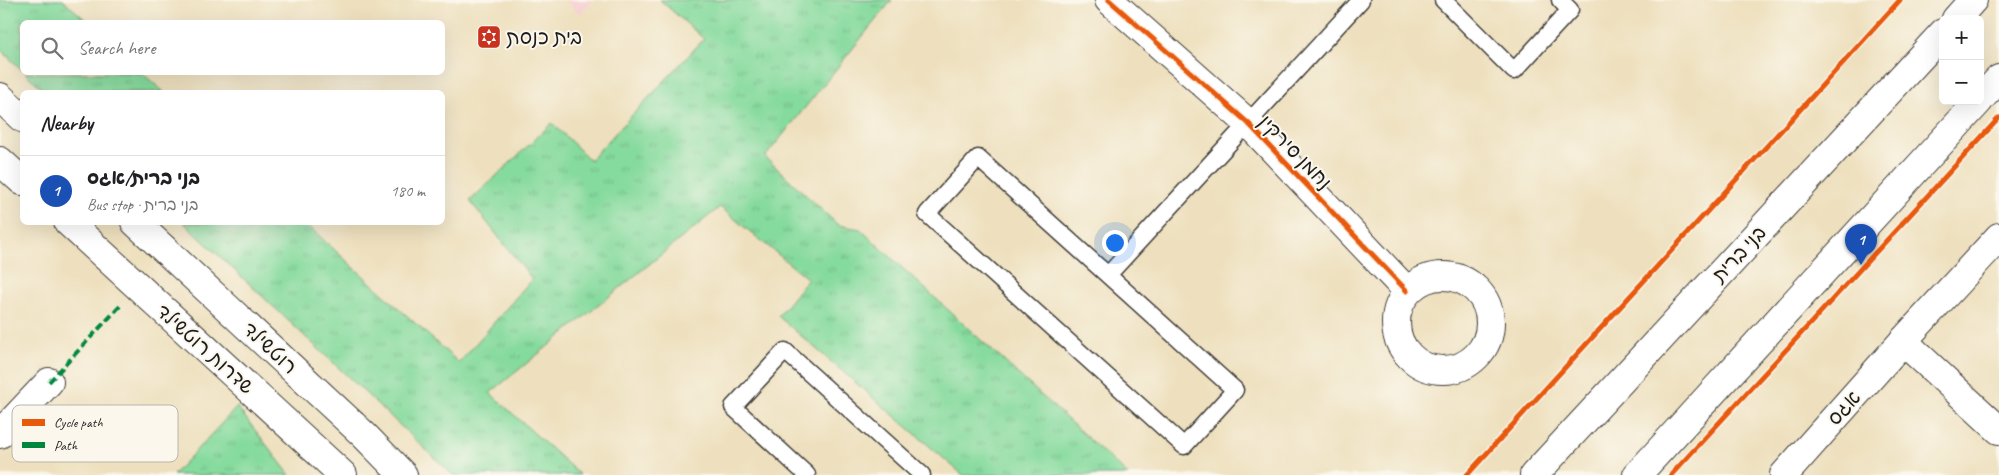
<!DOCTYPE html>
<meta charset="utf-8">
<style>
:root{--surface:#fff;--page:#f2f2f2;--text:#202124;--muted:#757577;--line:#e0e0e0;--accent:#c8321e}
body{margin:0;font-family:Caveat,"Playpen Sans Hebrew",sans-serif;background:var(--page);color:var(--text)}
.controls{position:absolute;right:15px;top:15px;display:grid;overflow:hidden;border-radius:8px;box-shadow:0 5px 20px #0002}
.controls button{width:45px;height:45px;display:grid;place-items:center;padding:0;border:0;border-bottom:1px solid var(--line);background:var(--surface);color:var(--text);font:25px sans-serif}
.you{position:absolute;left:1114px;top:242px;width:18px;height:18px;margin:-12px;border:4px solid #fff;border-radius:50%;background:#1a73e8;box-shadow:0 0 0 8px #1a73e833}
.badge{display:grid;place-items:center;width:32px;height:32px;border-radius:50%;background:var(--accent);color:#fff;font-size:16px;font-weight:700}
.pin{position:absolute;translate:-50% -41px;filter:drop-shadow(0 1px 2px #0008)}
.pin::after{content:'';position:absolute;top:26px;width:18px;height:15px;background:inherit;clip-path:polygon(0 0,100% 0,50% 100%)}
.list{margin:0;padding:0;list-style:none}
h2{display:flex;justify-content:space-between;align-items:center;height:65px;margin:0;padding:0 20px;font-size:21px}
h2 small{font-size:16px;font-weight:400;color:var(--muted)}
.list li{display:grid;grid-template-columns:32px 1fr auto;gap:15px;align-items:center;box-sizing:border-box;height:70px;padding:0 20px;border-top:1px solid var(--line)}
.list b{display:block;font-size:19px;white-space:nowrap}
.list p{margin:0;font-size:16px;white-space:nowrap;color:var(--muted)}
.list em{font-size:16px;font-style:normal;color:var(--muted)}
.icon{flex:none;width:28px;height:28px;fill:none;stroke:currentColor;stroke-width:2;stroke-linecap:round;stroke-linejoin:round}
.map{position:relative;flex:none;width:1999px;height:475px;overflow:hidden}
.search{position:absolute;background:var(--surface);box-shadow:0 5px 20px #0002;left:20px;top:20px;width:425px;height:55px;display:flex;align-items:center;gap:12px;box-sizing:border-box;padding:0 18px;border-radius:8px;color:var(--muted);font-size:19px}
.panel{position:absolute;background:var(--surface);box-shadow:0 5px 20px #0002;left:20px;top:90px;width:425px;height:135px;border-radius:8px}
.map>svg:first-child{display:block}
.built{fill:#f7cfd2}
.park{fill:url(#park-tufts);stroke:#507b5c}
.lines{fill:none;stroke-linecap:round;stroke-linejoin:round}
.service-casing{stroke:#3c3934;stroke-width:19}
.minor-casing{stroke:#3c3934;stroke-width:30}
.tertiary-casing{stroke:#3c3934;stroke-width:30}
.secondary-casing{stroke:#3c3934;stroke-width:30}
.service{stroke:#fff;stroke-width:16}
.minor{stroke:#fff;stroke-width:28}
.tertiary{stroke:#fff;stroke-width:28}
.secondary{stroke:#fff;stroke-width:28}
.quiet{stroke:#00873e;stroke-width:4;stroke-dasharray:8 4;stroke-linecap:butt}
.cycleway-casing{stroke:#fbf7ec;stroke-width:8}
.cycleway{stroke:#e8590c;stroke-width:5}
.labels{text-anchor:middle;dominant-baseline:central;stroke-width:4;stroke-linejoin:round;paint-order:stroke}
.poi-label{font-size:20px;fill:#1c1c1c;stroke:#fbf7ec;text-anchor:start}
.street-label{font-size:20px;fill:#1c1c1c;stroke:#fbf7ec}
.key{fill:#fbf7ec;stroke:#b8b5ae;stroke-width:1}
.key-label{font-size:14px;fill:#1c1c1c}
</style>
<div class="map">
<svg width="1999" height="475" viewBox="0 0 1999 475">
<defs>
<pattern id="park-tufts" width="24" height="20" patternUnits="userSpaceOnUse" patternTransform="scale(1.25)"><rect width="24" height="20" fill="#85da9d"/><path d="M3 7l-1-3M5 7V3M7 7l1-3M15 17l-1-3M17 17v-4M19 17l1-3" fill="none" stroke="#72ba87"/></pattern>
</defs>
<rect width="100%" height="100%" fill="#fbf7ec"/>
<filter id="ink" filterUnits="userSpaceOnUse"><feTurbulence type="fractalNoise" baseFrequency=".02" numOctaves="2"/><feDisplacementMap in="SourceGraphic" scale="10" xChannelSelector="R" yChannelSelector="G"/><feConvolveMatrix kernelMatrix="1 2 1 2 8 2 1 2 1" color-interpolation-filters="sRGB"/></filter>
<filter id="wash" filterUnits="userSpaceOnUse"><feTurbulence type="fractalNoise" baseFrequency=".0096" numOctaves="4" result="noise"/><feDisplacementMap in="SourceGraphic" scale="20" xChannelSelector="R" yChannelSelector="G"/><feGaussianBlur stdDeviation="1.12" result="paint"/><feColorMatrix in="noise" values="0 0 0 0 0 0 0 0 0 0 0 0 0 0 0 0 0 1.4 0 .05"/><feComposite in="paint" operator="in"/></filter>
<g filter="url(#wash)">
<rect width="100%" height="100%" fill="#eee0be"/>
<!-- built -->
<polygon class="built" points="565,0 593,0 580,14"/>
<!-- park -->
<g class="park">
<polygon points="0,0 63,0 88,22 22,22 22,70 0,49"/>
<polygon points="660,0 892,0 765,157 838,225 860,229 1128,475 963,475 778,316 808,279 720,207 490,393 580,475 453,475 184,223 305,223 459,363 532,279 470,201 552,123 590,160 704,39"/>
<polygon points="25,73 142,73 164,92 46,92"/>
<polygon points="237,407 290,475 173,475"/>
</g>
</g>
<g filter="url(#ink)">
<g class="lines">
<defs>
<g id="service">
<polyline points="1443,0 1514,71 1570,10 1560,0"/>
<polygon points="978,158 1235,390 1184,446 927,214"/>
<polyline points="1108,275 1361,0"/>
<polyline points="807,475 733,407 785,351 922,475"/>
</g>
<g id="minor">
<polyline points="1109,0 1248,123 1407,291"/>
<circle cx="1443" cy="323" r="47"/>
<polyline points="1903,341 1999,430"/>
<polyline points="0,434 49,382"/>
<polyline points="1784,475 1903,341 1999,237"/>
</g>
<g id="tertiary">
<polyline points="0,97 22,118"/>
<polyline points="0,161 22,181"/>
<polyline points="68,222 343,475"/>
<polyline points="135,222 364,435 403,475"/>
</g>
<g id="secondary">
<polyline points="1956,19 1973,0"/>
<polyline points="1980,99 1999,79"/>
<polyline points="1534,475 1943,33"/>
<polyline points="1637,475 1979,101"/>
</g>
</defs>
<!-- service casing -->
<use href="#service" class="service-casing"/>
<!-- minor casing -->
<use href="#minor" class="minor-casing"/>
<!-- tertiary casing -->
<use href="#tertiary" class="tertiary-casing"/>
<!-- secondary casing -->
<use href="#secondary" class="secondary-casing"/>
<!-- service -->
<use href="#service" class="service"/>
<!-- minor -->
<use href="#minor" class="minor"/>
<!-- tertiary -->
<use href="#tertiary" class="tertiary"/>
<!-- secondary -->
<use href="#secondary" class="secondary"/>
<!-- quiet -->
<polyline class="quiet" points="49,382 121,305"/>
<defs>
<g id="cycleway">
<polyline points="1109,0 1248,123 1407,291"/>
<polyline points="1467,475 1900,0"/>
<polyline points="1671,475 1999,118"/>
</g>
</defs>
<!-- cycleway casing -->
<use href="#cycleway" class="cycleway-casing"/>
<!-- cycleway -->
<use href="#cycleway" class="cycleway"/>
</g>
</g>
<!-- icons -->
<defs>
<symbol id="synagogue-square" viewBox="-11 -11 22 22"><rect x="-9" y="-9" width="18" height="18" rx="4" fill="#c8321e" stroke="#fbf7ec"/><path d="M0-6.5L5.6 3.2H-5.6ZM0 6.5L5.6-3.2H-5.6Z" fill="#fff"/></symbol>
</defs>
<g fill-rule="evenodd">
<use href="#synagogue-square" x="475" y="23" width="28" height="28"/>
</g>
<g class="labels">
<!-- poi labels -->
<g class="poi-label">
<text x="506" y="37">בית כנסת</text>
</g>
<!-- street labels -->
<g class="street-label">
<text transform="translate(1295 152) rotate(46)">נחמן סירקין</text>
<text transform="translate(1739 254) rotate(-47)">בני ברית</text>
<text transform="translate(270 348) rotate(43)">רוטשילד</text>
<text transform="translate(205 349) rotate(42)">שדרות רוטשילד</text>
<text transform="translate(1844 408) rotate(-48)">אגס</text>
</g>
</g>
<!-- legend -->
<rect x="12" y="405" width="166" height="57" rx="8" class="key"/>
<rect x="22" y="419" width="23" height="7" fill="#e8590c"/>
<rect x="22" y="442" width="23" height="6" fill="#00873e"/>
<g class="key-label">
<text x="54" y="427">Cycle path</text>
<text x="54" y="450">Path</text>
</g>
</svg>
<div class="controls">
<button>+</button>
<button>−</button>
</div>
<div class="you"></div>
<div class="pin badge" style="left:1861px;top:265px;background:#1a4fb4">1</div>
<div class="search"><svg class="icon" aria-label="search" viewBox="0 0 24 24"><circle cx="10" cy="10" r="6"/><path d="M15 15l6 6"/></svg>Search here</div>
<section class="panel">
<h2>Nearby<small></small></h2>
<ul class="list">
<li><span class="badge" style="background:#1a4fb4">1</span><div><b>בני ברית/אגס</b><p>Bus stop · בני ברית</p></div><em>180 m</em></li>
</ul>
</section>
</div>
